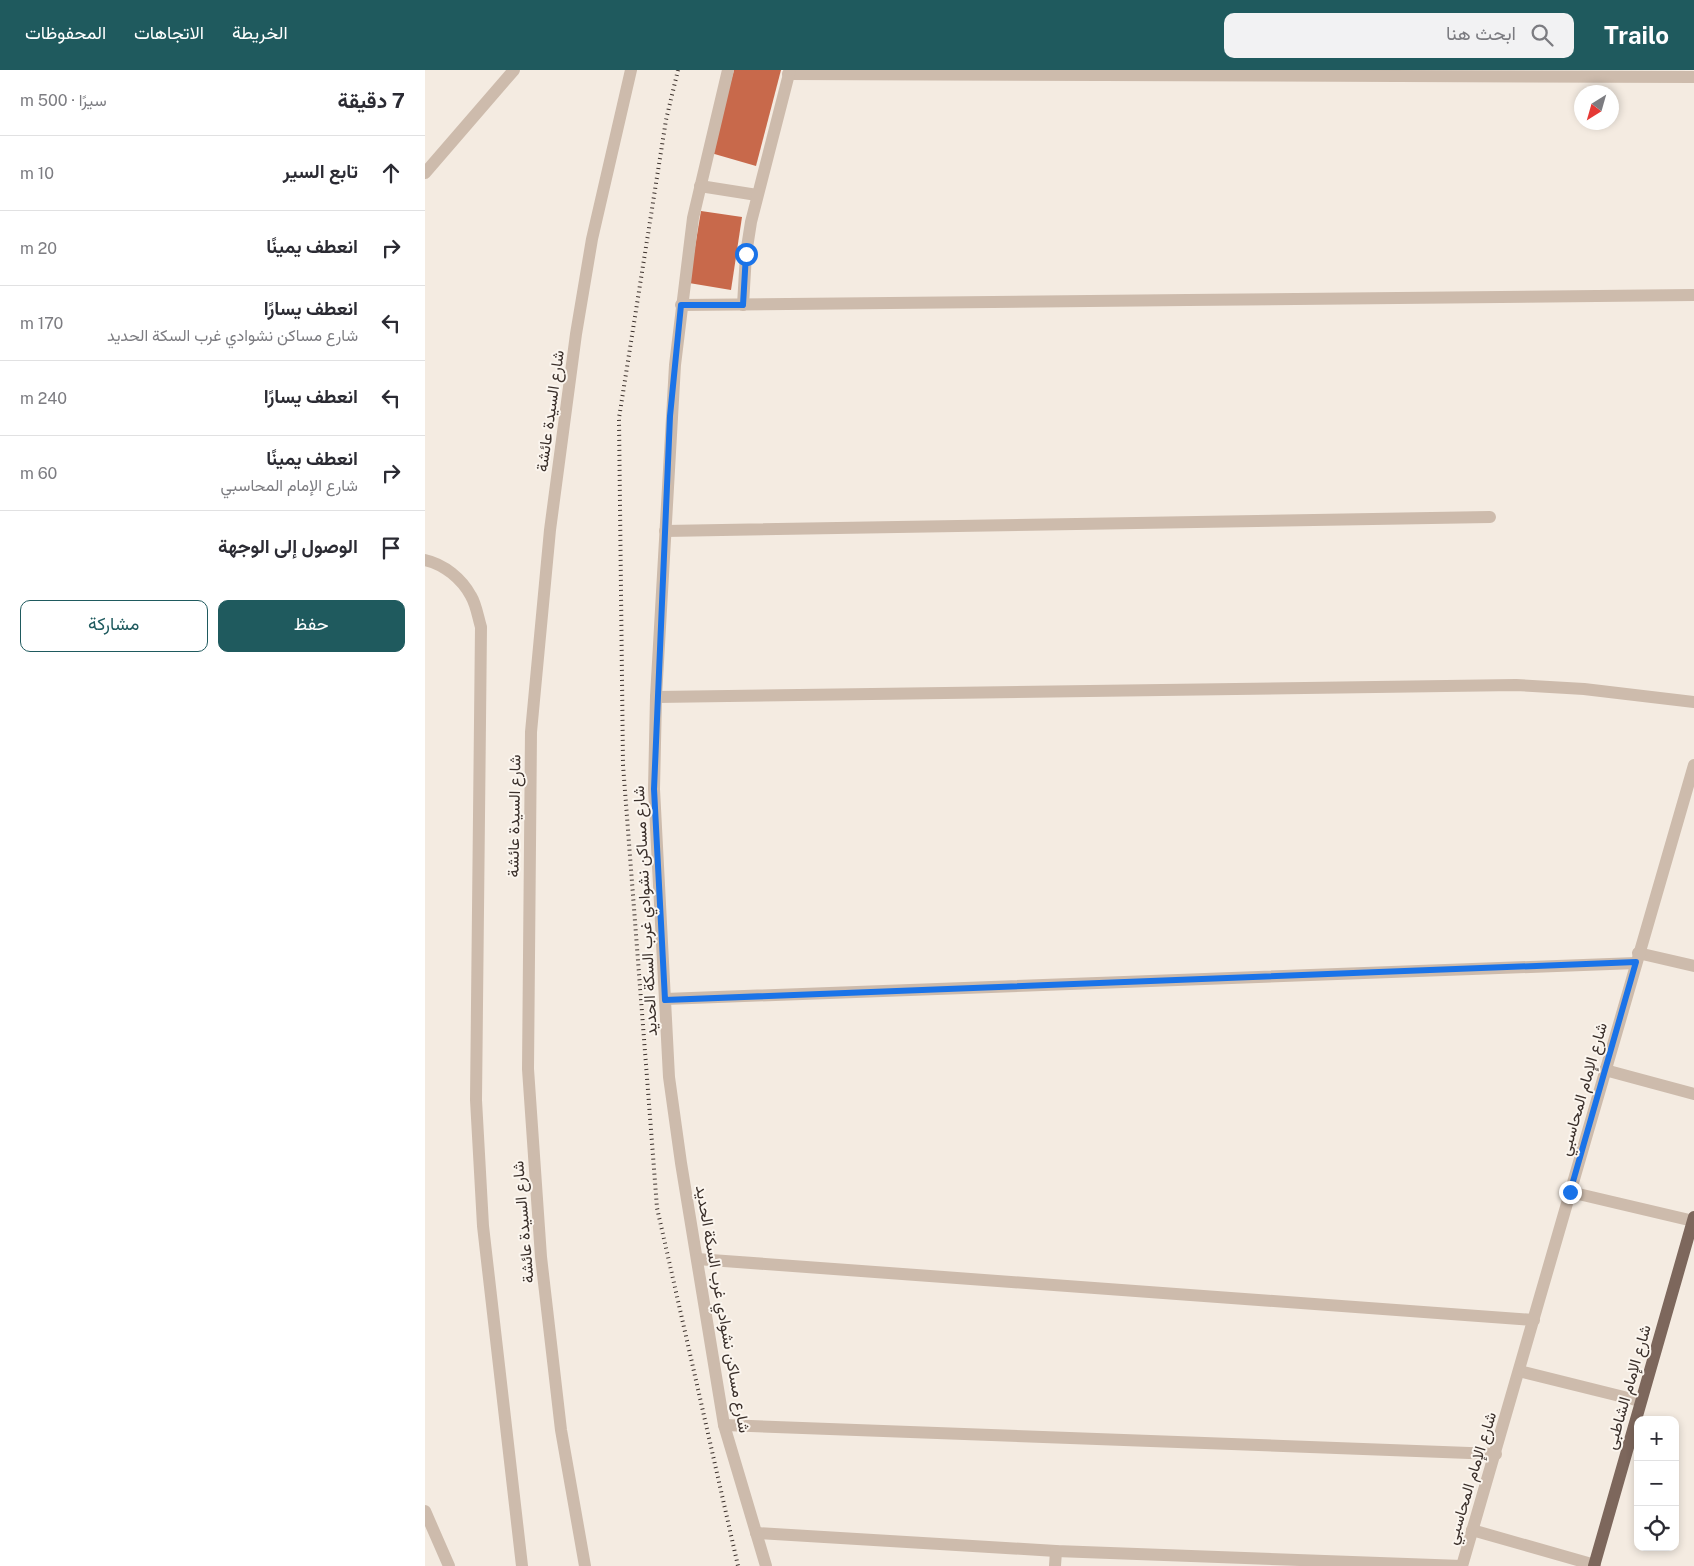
<!DOCTYPE html>
<html lang="ar">
<meta charset="utf-8">
<style>
:root{--surface:#fff;--page:#f2f2f3;--text:#2b2b33;--muted:#7c7c81;--line:#e1e1e2;--accent:#1f5a5e}
body{margin:0;font-family:"Public Sans",Vazirmatn,sans-serif;background:var(--page);color:var(--text);direction:rtl}
.controls{position:absolute;right:15px;bottom:15px;display:grid;overflow:hidden;border-radius:10px;box-shadow:0 2px 8px #0003}
.controls button{width:45px;height:45px;display:grid;place-items:center;padding:0;border:0;border-bottom:1px solid var(--line);background:var(--surface);color:var(--text);font:25px sans-serif}
.compass{position:absolute;left:1149px;top:15px;width:45px;height:45px;border-radius:50%;background:var(--surface);box-shadow:0 2px 8px #0003;rotate:217deg}
.stop{position:absolute;width:15px;height:15px;margin:-11px;border:4px solid #1a73e8;border-radius:50%;background:#fff}
.stop.end{background:#1a73e8;border-color:#fff;box-shadow:0 1px 5px #0008}
.list{margin:0;padding:0;list-style:none}
h2{display:flex;justify-content:space-between;align-items:center;height:65px;margin:0;padding:0 20px;font-size:21px}
h2 small{font-size:16px;font-weight:400;color:var(--muted)}
.list li{display:grid;grid-template-columns:32px 1fr auto;gap:15px;align-items:center;box-sizing:border-box;height:75px;padding:0 20px;border-top:1px solid var(--line)}
.list b{display:block;font-size:19px;white-space:nowrap}
.list p{margin:0;font-size:16px;white-space:nowrap;color:var(--muted)}
.list em{font-size:16px;font-style:normal;color:var(--muted)}
.actions{display:flex;gap:10px;padding:15px 20px}
.actions a{flex:1;padding:11px 0;border:1px solid var(--accent);border-radius:10px;text-align:center;font-size:18px;color:var(--accent)}
.actions .main{background:var(--accent);color:#fff}
.icon{flex:none;width:28px;height:28px;fill:none;stroke:currentColor;stroke-width:2;stroke-linecap:round;stroke-linejoin:round}
.map{position:relative;flex:none;width:1269px;height:1496px;overflow:hidden;direction:ltr}
header{display:flex;align-items:center;gap:30px;box-sizing:border-box;height:70px;padding:0 25px;background:var(--accent);color:#fff}
header strong{font-size:24px}
nav{display:flex;gap:28px;margin-inline-start:auto;font-size:18px}
.search{width:350px;height:45px;background:var(--page);display:flex;align-items:center;gap:12px;box-sizing:border-box;padding:0 18px;border-radius:10px;color:var(--muted);font-size:19px}
main{display:flex}
aside{flex:1;background:var(--surface)}
.map>svg:first-child{display:block}
.building{fill:#c8694b}
.lines{fill:none;stroke-linecap:round;stroke-linejoin:round}
.minor{stroke:#cdbbac;stroke-width:12}
.major{stroke:#7d675c;stroke-width:12}
.rail{stroke:#3b302b;stroke-width:4;stroke-dasharray:1 4;stroke-linecap:butt}
.route{stroke:#1a73e8;stroke-width:6}
.labels{text-anchor:middle;dominant-baseline:central;stroke-width:4;stroke-linejoin:round;paint-order:stroke}
.street-label{font-size:16px;fill:#3b302b;stroke:#fbf5ee}
</style>
<header>
<strong>Trailo</strong>
<div class="search"><svg class="icon" aria-label="search" viewBox="0 0 24 24"><circle cx="10" cy="10" r="6"/><path d="M15 15l6 6"/></svg>ابحث هنا</div>
<nav><a>الخريطة</a><a>الاتجاهات</a><a>المحفوظات</a></nav>
</header>
<main>
<div class="map">
<svg width="1269" height="1496" viewBox="0 0 1269 1496">
<rect width="100%" height="100%" fill="#f4ebe1"/>
<!-- building -->
<g class="building">
<polygon points="309,0 356,0 331,96 286,83"/>
<polygon points="276,141 317,147 306,220 264,213"/>
</g>
<g class="lines">
<!-- minor -->
<g class="minor">
<polyline points="303,0 268,148 250,295 231,627 229,719 244,1007 256,1093 299,1355 341,1496"/>
<polyline points="363,4 1269,7"/>
<polyline points="0,103 89,0"/>
<polyline points="275,116 332,125"/>
<path d="M256,235C594,234 931,226 1269,225"/>
<polyline points="318,235 321,184 326,152 365,0"/>
<polyline points="240,461 1065,447"/>
<path d="M0,490C19,494 37,509 46,526C51,534 53,547 56,557L51,1030L58,1156L97,1496"/>
<polyline points="231,627 1091,615 1159,619 1269,632"/>
<polyline points="1213,883 1269,896"/>
<polyline points="240,929 1211,893"/>
<polyline points="1180,1000 1269,1024"/>
<polyline points="1145,1122 1268,1151"/>
<polyline points="272,1189 1109,1250"/>
<polyline points="1094,1301 1215,1331"/>
<polyline points="299,1355 1071,1384"/>
<polyline points="0,1441 24,1496"/>
<polyline points="1047,1460 1170,1495"/>
<polyline points="331,1463 631,1481 1037,1496"/>
<polyline points="160,1496 136,1360 116,1187 103,999 106,662 125,460 151,264 167,169 206,0"/>
<polyline points="630,1496 631,1481"/>
<polyline points="1037,1496 1269,695"/>
</g>
<!-- major -->
<polyline class="major" points="1169,1496 1269,1147"/>
<!-- rail -->
<polyline class="rail" points="253,0 241,50 194,348 198,695 232,1138 313,1496"/>
</g>
<g class="lines">
<!-- route -->
<polyline class="route" points="321,184 318,235 256,235 245,346 229,719 240,930 1211,892 1145,1122"/>
</g>
<g class="labels">
<!-- street labels -->
<g class="street-label">
<text transform="translate(125 341) rotate(-82)">شارع السيدة عائشة</text>
<text transform="translate(89 746) rotate(-89)">شارع السيدة عائشة</text>
<text transform="translate(220 841) rotate(-93)">شارع مساكن نشوادي غرب السكة الحديد</text>
<text transform="translate(1158 1019) rotate(-74)">شارع الإمام المحاسبي</text>
<text transform="translate(98 1152) rotate(-95)">شارع السيدة عائشة</text>
<text transform="translate(298 1239) rotate(80)">شارع مساكن نشوادي غرب السكة الحديد</text>
<text transform="translate(1203 1317) rotate(-74)">شارع الإمام الشاطبى</text>
<text transform="translate(1046 1408) rotate(-73)">شارع الإمام المحاسبي</text>
</g>
</g>
</svg>
<div class="controls">
<button>+</button>
<button>−</button>
<button><svg class="icon" aria-label="locate" viewBox="0 0 24 24"><circle cx="12" cy="12" r="6"/><path d="M12 2v4M12 18v4M2 12h4M18 12h4"/></svg></button>
</div>
<svg class="compass" viewBox="-18 -18 36 36"><path d="M0-13l5 13h-10z" fill="#e53935"/><path d="M0 13l5-13h-10z" fill="#7c7c81"/></svg>
<div class="stop" style="left:321px;top:184px"></div>
<div class="stop end" style="left:1145px;top:1122px"></div>
</div>
<aside>
<h2>7 دقيقة<small>سيرًا · 500 m</small></h2>
<ul class="list">
<li><svg class="icon" aria-label="ahead" viewBox="0 0 24 24"><path d="M12 20V5M6 11l6-6 6 6"/></svg><div><b>تابع السير</b></div><em>10 m</em></li>
<li><svg class="icon" aria-label="right" viewBox="0 0 24 24"><path d="M7 20v-9h11M14 6l5 5-5 5"/></svg><div><b>انعطف يمينًا</b></div><em>20 m</em></li>
<li><svg class="icon" aria-label="left" viewBox="0 0 24 24"><path d="M17 20v-9H6M10 6l-5 5 5 5"/></svg><div><b>انعطف يسارًا</b><p>شارع مساكن نشوادي غرب السكة الحديد</p></div><em>170 m</em></li>
<li><svg class="icon" aria-label="left" viewBox="0 0 24 24"><path d="M17 20v-9H6M10 6l-5 5 5 5"/></svg><div><b>انعطف يسارًا</b></div><em>240 m</em></li>
<li><svg class="icon" aria-label="right" viewBox="0 0 24 24"><path d="M7 20v-9h11M14 6l5 5-5 5"/></svg><div><b>انعطف يمينًا</b><p>شارع الإمام المحاسبي</p></div><em>60 m</em></li>
<li><svg class="icon" aria-label="arrive" viewBox="0 0 24 24"><path d="M6 21V4h12l-3 4 3 4H6"/></svg><div><b>الوصول إلى الوجهة</b></div></li>
</ul>
<div class="actions"><a class="main">حفظ</a><a>مشاركة</a></div>
</aside>
</main>
